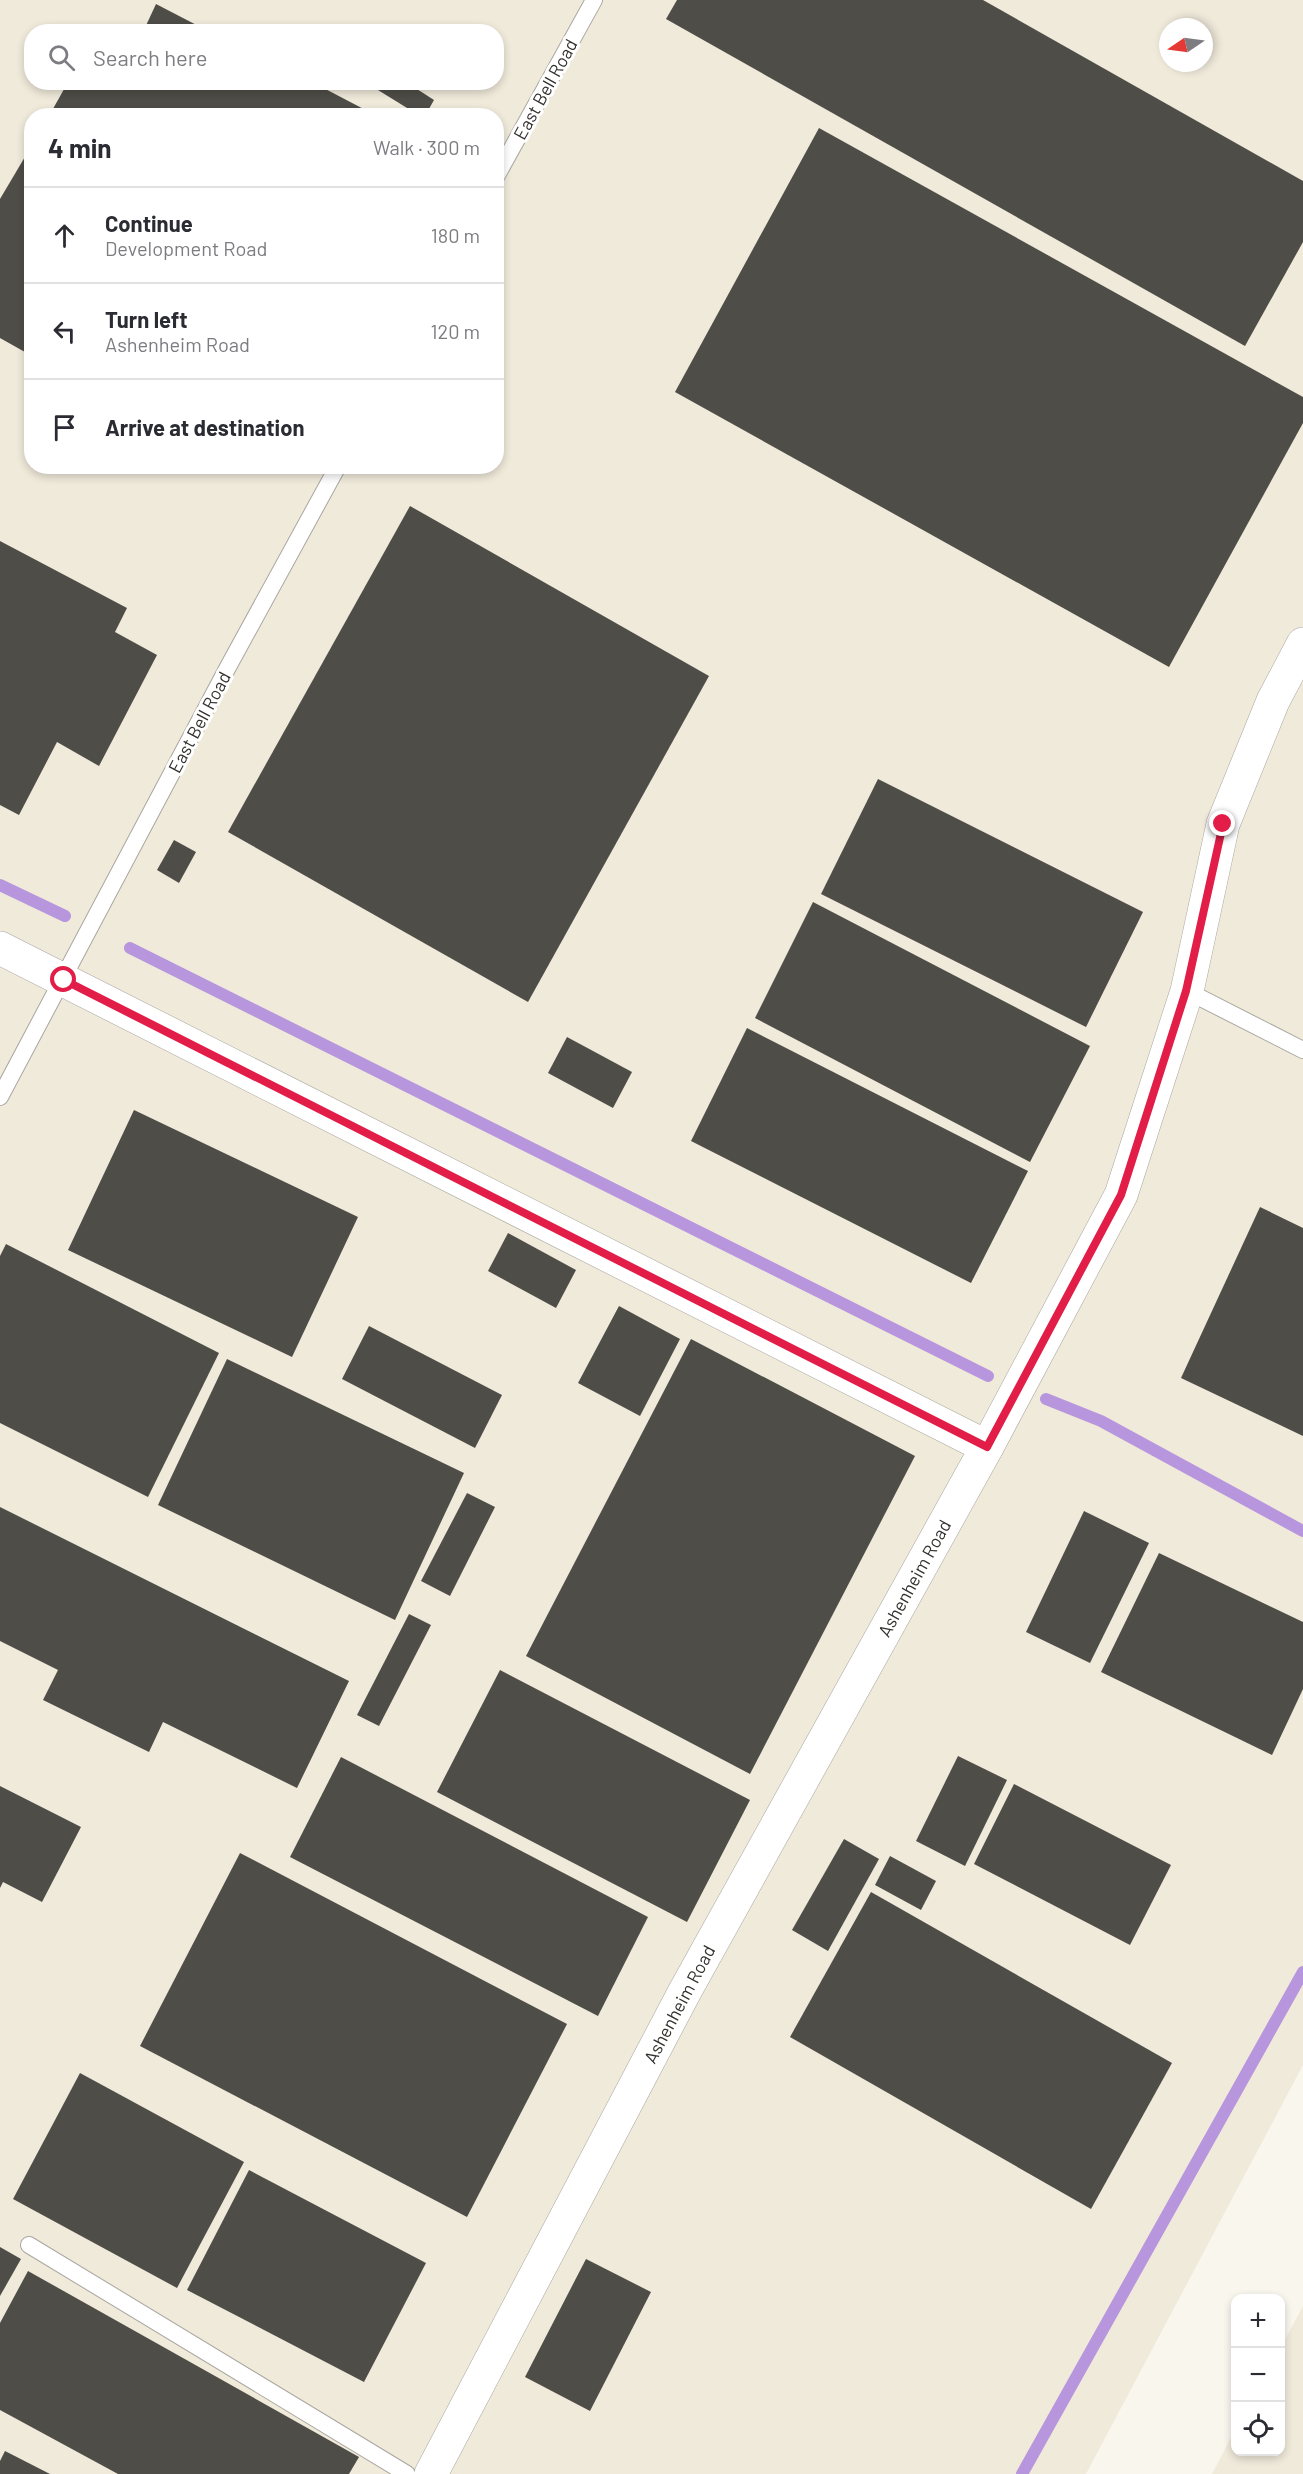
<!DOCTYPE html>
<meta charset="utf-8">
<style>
:root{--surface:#fff;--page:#f2f2f3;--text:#2b2b33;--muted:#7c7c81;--line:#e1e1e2}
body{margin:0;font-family:Barlow,sans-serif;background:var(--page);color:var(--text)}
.controls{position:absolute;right:18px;bottom:18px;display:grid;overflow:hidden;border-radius:12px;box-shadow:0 3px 9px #0003}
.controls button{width:54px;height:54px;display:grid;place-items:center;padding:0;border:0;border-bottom:2px solid var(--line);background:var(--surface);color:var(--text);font:30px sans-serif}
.compass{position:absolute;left:1159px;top:18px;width:54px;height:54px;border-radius:50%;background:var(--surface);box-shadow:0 3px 9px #0003;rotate:257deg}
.stop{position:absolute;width:18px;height:18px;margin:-14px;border:4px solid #e11d48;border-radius:50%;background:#fff}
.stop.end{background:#e11d48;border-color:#fff;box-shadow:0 2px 6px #0008}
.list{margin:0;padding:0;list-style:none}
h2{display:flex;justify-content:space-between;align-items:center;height:78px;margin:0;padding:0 24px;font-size:26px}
h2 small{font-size:20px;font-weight:400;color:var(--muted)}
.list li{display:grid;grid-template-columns:39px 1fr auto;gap:18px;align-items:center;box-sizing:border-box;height:96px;padding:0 24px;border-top:2px solid var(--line)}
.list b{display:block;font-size:22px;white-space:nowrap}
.list p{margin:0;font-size:20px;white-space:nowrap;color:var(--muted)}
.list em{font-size:20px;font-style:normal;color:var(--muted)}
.icon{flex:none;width:33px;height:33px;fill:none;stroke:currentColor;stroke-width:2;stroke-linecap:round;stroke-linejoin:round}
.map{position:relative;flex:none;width:1303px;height:2474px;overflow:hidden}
.search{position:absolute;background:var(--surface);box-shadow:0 3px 9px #0003;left:24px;top:24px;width:480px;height:66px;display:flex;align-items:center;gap:15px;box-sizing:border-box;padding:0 21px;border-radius:24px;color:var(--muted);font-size:22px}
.panel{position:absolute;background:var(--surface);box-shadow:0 3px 9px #0003;left:24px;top:108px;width:480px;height:366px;border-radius:24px}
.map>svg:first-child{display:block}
.built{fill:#f0eadb;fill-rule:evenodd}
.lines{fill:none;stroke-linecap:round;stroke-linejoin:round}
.stream{stroke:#b796dd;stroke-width:12}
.building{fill:#4f4d47}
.service-casing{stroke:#a9a69f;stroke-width:18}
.minor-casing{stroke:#a9a69f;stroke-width:34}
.tertiary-casing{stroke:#a9a69f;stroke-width:34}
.service{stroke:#fff;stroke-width:16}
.minor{stroke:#fff;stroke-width:33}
.tertiary{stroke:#fff;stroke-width:33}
.route{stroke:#e11d48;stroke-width:8}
.labels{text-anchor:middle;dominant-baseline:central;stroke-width:6;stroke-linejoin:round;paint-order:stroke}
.street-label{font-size:18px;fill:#32312e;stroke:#fff}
</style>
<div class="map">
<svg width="1303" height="2474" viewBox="0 0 1303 2474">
<rect width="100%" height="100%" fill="#f9f6ee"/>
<!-- built -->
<g class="built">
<path d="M0,0H1303V2065L1086,2474H0ZM1168,27H1204V63H1168ZM32,32H496V82H32ZM32,116H496V466H32Z"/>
<polygon points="1303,2306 1303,2474 1212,2474 1235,2430 1236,2452 1280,2452 1281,2347"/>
</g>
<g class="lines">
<!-- stream -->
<g class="stream">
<polyline points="0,885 65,916"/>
<polyline points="130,948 988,1376"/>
<polyline points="1046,1399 1101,1421 1303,1531"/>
<polyline points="1022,2474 1303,1972"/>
</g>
</g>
<!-- building -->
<g class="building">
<polygon points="677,0 983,0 1303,181 1303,242 1245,346 666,19"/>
<polygon points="156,4 210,32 143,32"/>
<polygon points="68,82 104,82 115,89 118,82 312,82 377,116 49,116"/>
<polygon points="365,82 406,82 434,100 425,116 420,116"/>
<polygon points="819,128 1303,397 1303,423 1169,667 675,392"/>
<polygon points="32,145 32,356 0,338 0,199"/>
<polygon points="410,506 709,676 528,1002 228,832"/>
<polygon points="0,541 127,608 115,632 157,655 99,766 57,742 19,815 0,805"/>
<polygon points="878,779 1143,912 1086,1027 821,894"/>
<polygon points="174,840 196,852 179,883 157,870"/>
<polygon points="813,902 1090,1046 1030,1162 755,1018"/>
<polygon points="747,1028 1028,1171 971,1283 691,1141"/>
<polygon points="567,1037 632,1072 613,1108 548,1073"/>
<polygon points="134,1110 358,1217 292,1357 68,1250"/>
<polygon points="1260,1207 1303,1228 1303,1436 1181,1378"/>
<polygon points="508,1233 576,1270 556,1308 488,1271"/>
<polygon points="6,1244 219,1353 148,1497 0,1423 0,1256"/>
<polygon points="619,1306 680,1339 640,1416 578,1383"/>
<polygon points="369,1326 502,1395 475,1448 342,1379"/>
<polygon points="691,1339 915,1456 750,1774 526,1656"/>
<polygon points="227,1359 464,1473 395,1620 158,1505"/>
<polygon points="467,1493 495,1507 450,1596 421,1581"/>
<polygon points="0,1507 349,1681 297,1788 163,1722 149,1752 43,1700 58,1670 0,1641"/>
<polygon points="1084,1511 1149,1543 1090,1663 1026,1632"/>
<polygon points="1159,1553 1303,1622 1303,1689 1272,1755 1101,1672"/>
<polygon points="409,1614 431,1625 379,1726 357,1715"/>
<polygon points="500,1670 750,1800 687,1922 437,1792"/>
<polygon points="958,1756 1007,1780 965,1866 916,1841"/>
<polygon points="341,1757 648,1917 598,2016 290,1857"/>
<polygon points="1014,1784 1171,1865 1130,1945 974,1864"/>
<polygon points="0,1786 81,1827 42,1902 3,1882 0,1888"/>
<polygon points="844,1839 879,1859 828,1951 792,1930"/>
<polygon points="240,1853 567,2024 467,2217 140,2046"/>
<polygon points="890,1856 936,1881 921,1910 875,1885"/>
<polygon points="871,1892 1172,2063 1091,2209 790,2037"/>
<polygon points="80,2073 244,2162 177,2288 13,2199"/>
<polygon points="249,2170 426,2263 364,2382 187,2290"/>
<polygon points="0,2247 21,2259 0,2296"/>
<polygon points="586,2259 651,2292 590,2411 525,2377"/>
<polygon points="28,2271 359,2457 349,2474 118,2474 0,2410 0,2323"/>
<polygon points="5,2451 50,2474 0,2474 0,2461"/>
</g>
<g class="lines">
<defs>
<g id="service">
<polyline points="496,177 594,0"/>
<polyline points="1187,991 1303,1050"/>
<polyline points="0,1097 228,667 338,466"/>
<polyline points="29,2245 407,2474"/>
</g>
<polyline id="minor" points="987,1447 1121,1195 1187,991 1223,824 1273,701 1303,644"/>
<polyline id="tertiary" points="0,948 987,1447 685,1991 431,2474"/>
</defs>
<!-- service casing -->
<use href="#service" class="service-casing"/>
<!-- minor casing -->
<use href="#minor" class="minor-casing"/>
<!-- tertiary casing -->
<use href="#tertiary" class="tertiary-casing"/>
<!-- service -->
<use href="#service" class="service"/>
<!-- minor -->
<use href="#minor" class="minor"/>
<!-- tertiary -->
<use href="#tertiary" class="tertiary"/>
</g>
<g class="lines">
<!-- route -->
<polyline class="route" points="64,980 987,1447 1121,1195 1186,991 1223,824"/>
</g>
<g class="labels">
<!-- street labels -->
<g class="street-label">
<text transform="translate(545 89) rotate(-61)">East Bell Road</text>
<text transform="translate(199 722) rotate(-62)">East Bell Road</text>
<text transform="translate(914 1578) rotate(-61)">Ashenheim Road</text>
<text transform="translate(679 2004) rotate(-62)">Ashenheim Road</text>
</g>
</g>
</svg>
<div class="controls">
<button>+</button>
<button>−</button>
<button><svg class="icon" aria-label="locate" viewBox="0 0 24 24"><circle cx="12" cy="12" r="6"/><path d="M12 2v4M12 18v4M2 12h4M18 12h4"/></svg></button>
</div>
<svg class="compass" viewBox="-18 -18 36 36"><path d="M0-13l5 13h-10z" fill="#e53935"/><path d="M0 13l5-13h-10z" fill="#7c7c81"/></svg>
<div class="stop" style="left:64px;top:980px"></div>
<div class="stop end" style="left:1223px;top:824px"></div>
<div class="search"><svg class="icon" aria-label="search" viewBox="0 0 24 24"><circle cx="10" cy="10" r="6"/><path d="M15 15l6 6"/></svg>Search here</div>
<section class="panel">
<h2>4 min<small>Walk · 300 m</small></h2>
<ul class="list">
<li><svg class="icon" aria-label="ahead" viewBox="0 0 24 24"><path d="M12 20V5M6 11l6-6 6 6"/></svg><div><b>Continue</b><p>Development Road</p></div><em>180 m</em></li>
<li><svg class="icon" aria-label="left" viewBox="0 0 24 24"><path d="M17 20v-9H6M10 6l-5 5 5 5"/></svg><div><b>Turn left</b><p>Ashenheim Road</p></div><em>120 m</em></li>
<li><svg class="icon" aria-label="arrive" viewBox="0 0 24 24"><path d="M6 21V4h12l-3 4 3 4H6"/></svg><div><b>Arrive at destination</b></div></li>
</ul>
</section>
</div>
